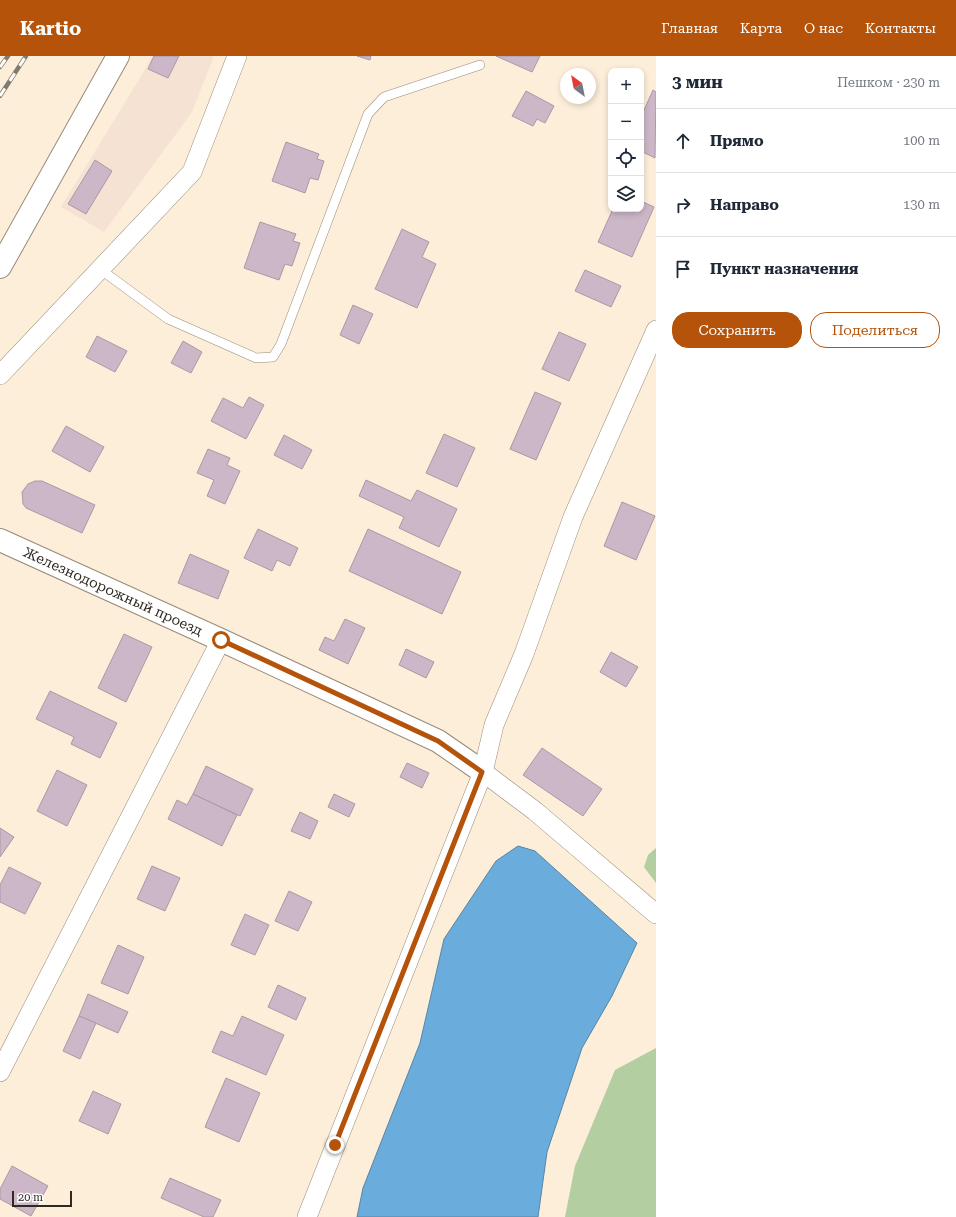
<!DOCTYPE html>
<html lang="ru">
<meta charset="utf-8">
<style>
:root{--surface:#fff;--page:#f6f6f7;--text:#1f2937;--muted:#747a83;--line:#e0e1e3;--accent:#b45309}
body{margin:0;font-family:"Roboto Serif",serif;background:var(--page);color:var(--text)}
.controls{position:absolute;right:12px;top:12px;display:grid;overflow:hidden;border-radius:8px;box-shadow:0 2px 6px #0003}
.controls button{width:36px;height:36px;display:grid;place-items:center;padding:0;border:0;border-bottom:1px solid var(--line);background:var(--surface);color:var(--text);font:20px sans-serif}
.compass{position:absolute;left:560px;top:12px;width:36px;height:36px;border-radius:50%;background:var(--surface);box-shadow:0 2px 6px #0003;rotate:328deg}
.scale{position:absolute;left:12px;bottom:10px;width:60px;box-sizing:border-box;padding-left:4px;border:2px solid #2e2921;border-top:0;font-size:11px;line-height:14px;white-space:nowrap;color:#2e2921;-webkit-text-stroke:3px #fff;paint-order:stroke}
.stop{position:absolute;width:12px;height:12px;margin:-9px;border:3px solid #b45309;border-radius:50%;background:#fff}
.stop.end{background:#b45309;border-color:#fff;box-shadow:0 1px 4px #0008}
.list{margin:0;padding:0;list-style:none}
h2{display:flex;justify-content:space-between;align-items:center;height:52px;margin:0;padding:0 16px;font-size:17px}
h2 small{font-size:13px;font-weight:400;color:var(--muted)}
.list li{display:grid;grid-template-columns:26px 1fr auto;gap:12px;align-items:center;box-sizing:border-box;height:64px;padding:0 16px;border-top:1px solid var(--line)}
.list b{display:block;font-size:15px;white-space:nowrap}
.list em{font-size:13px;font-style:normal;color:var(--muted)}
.actions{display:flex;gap:8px;padding:12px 16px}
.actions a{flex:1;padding:9px 0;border:1px solid var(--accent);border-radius:16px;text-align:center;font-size:14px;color:var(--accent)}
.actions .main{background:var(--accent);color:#fff}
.icon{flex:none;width:22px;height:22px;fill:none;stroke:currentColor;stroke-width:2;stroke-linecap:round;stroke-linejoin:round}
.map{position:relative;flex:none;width:656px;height:1161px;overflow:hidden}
header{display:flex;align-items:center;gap:24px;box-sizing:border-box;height:56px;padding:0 20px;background:var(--accent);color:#fff}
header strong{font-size:19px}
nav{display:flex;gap:22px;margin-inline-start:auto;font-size:14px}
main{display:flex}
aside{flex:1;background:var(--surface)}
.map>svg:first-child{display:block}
.industrial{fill:#f6e2d3}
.green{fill:#b3cea0}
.water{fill:#6aacdc;stroke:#5885a4}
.building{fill:#cbb7c7;stroke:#ab98a7}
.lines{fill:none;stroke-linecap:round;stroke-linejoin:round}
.service-casing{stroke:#988b78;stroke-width:10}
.minor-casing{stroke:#988b78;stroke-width:20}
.tertiary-casing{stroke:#988b78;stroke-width:24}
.service{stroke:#fff;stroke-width:9}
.minor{stroke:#fff;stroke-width:19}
.tertiary{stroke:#fff;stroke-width:22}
.rail-casing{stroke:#837b6d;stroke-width:4.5}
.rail{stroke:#fff;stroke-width:3;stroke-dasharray:9;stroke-linecap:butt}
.route{stroke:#b45309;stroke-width:5}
.labels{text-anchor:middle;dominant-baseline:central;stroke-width:3;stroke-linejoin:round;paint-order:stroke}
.street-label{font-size:14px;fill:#2e2921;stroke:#fff}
</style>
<header>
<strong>Kartio</strong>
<nav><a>Главная</a><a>Карта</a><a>О нас</a><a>Контакты</a></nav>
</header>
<main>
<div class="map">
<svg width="656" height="1161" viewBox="0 0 656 1161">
<rect width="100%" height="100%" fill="#fceed9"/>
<!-- industrial -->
<polygon class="industrial" points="152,0 214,0 192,56 104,176 61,151 143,17"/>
<!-- green -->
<g class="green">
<polygon points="656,792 656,827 644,811 648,799"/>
<polygon points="656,992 656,1161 565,1161 575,1110 615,1014"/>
</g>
<!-- water -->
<polygon class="water" points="518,790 535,795 637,887 612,940 582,992 547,1096 538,1161 357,1161 363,1132 420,987 444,883 496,805"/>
<!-- building -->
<g class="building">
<polygon points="154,0 179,0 168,22 148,13"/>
<polygon points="357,0 371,0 370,4"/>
<polygon points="496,0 540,0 532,16"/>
<polygon points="653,34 656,36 655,102 641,95 641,61"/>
<polygon points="526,35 554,50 545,67 537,63 533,70 512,60"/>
<polygon points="286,86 319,98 317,103 324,105 318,124 310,122 305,137 272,125"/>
<polygon points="95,104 112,115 86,158 68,148"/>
<polygon points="641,145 654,151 632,201 598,186 613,153 641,153"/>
<polygon points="260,166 296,178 293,185 300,187 292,210 285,208 279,224 244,212"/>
<polygon points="402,173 429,186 422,201 436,208 417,252 375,233"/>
<polygon points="585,214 621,230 611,251 575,235"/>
<polygon points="353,249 373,258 359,288 340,279"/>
<polygon points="559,276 586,288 569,325 542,313"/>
<polygon points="97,280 127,295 115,316 86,301"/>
<polygon points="183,285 202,296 191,317 171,307"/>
<polygon points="535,336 561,347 536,404 510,393"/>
<polygon points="249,341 264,349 246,383 211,365 223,342 243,352"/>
<polygon points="66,370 104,391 90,416 52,395"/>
<polygon points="444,378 475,392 457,431 426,417"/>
<polygon points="284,379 312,394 302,413 274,399"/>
<polygon points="208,393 230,402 227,409 240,415 225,448 207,440 214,424 197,417"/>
<polygon points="366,424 411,445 417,434 457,453 439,491 399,472 404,461 359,440"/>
<polygon points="35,425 42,425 95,449 82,477 26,452 23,448 22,436 28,428"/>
<polygon points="622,446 655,460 636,504 604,490"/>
<polygon points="258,473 298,492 290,510 277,504 272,515 244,502"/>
<polygon points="368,473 461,516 442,558 349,515"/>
<polygon points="190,498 229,515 218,543 178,527"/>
<polygon points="345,563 365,572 348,608 319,594 325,581 334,585"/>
<polygon points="124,578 152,591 126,646 98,632"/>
<polygon points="406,593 434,606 426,622 399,609"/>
<polygon points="611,596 638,611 626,631 600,616"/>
<polygon points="50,635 117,667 100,702 71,688 74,681 36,663"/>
<polygon points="542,692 602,733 583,760 523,719"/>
<polygon points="407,707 429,717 422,732 400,721"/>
<polygon points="206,710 253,733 240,760 193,738"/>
<polygon points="57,714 87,729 67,770 37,755"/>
<polygon points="193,738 237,759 222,790 168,763 177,744 187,749"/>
<polygon points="334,738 355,748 349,761 328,751"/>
<polygon points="300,756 318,765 310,783 291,775"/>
<polygon points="0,772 14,781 0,801"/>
<polygon points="152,810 180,822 165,855 137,843"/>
<polygon points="9,811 41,827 25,858 0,846 0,829"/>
<polygon points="289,835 312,846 298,875 275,865"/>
<polygon points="245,858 269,869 255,899 231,889"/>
<polygon points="118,889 144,901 128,938 101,927"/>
<polygon points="278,929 306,942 296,964 268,951"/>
<polygon points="88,938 128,956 118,977 79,960"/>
<polygon points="79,960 96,967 80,1003 63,995"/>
<polygon points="242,960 284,979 266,1019 212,996 221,975 233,980"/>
<polygon points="226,1022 260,1037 239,1086 205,1071"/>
<polygon points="93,1035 121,1048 108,1078 79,1065"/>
<polygon points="12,1110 48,1130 31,1160 0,1143 0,1133"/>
<polygon points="170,1122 221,1144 213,1161 204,1161 161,1142"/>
</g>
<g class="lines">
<defs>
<polyline id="service" points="100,213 168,263 256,302 273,301 281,288 368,58 384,41 480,9"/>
<g id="minor">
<polyline points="0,319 192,116 237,0"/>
<polyline points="483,716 535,755 656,858"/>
<polyline points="0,1016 221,584"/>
<polyline points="307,1161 483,716 494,669 524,598 573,461 656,274"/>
</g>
<g id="tertiary">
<polyline points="0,211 118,0"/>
<path id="s1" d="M0,484L221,584L438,685L483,716"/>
</g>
</defs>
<!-- service casing -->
<use href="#service" class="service-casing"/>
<!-- minor casing -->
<use href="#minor" class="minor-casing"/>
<!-- tertiary casing -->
<use href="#tertiary" class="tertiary-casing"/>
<!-- service -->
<use href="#service" class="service"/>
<!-- minor -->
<use href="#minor" class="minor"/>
<!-- tertiary -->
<use href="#tertiary" class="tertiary"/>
<defs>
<g id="rail">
<polyline points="0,11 8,0"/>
<polyline points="0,40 26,0"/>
</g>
</defs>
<!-- rail casing -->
<use href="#rail" class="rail-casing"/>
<!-- rail -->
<use href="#rail" class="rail"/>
</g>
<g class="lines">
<!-- route -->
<polyline class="route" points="221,584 438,685 482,716 335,1089"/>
</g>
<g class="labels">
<!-- street labels -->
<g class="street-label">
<text stroke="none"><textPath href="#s1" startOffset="124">Железнодорожный проезд</textPath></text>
</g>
</g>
</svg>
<div class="controls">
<button>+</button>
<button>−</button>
<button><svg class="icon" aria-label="locate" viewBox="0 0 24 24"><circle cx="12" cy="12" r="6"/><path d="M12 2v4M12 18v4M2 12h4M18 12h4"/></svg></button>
<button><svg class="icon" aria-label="layers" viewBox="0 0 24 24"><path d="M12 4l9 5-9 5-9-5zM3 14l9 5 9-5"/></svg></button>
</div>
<svg class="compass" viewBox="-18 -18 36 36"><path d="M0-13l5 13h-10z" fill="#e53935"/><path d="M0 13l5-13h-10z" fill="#747a83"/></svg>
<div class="scale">20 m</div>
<div class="stop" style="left:221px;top:584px"></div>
<div class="stop end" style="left:335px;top:1089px"></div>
</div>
<aside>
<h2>3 мин<small>Пешком · 230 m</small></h2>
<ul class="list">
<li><svg class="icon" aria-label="ahead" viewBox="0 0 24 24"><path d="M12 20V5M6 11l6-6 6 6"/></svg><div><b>Прямо</b></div><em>100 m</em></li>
<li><svg class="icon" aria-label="right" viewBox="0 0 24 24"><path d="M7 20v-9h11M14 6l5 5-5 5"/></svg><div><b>Направо</b></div><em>130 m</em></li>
<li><svg class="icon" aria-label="arrive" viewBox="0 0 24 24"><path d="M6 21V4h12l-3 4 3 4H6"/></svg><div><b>Пункт назначения</b></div></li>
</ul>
<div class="actions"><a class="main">Сохранить</a><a>Поделиться</a></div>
</aside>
</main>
